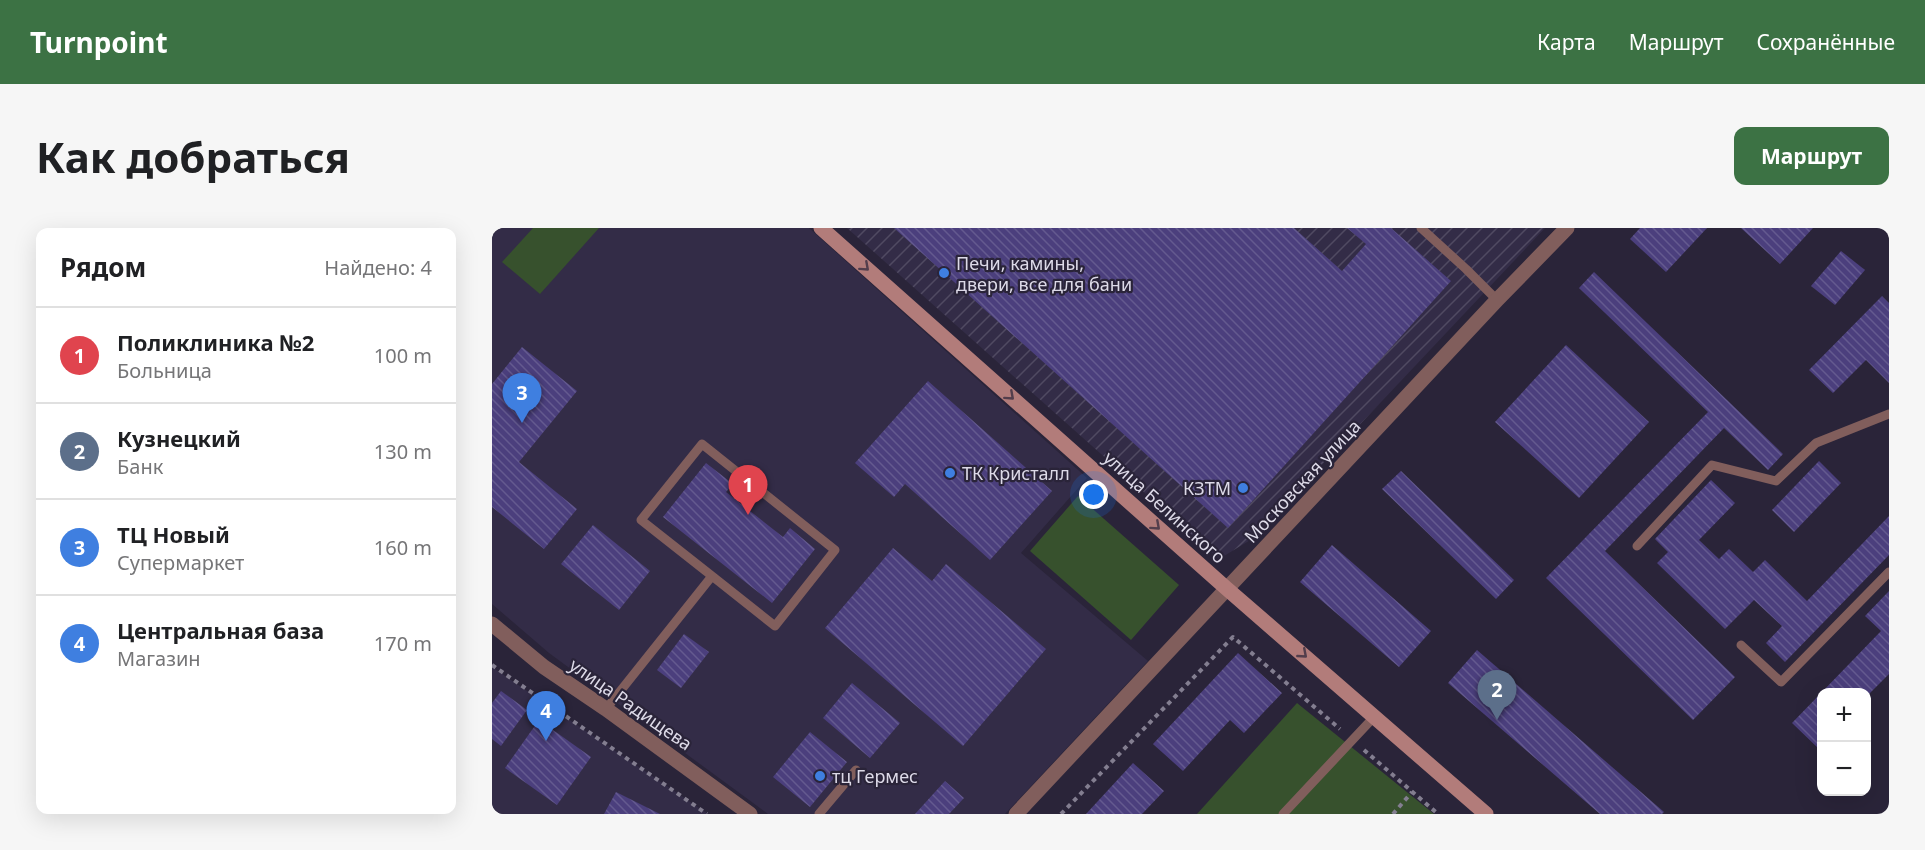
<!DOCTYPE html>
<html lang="ru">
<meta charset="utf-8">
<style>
:root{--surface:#fff;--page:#f6f6f6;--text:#202124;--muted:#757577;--line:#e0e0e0;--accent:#3c7244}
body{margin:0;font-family:"Noto Sans",sans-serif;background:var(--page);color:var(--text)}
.controls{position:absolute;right:18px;bottom:18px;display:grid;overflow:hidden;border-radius:12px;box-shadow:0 6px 24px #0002}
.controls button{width:54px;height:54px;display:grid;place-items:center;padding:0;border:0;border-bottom:2px solid var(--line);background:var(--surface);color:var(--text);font:30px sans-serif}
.you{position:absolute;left:602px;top:267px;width:21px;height:21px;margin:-15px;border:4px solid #fff;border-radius:50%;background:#1a73e8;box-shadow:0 0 0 9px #1a73e833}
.badge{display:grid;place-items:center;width:39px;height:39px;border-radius:50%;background:var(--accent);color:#fff;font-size:20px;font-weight:700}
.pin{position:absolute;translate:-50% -50px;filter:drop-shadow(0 2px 3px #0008)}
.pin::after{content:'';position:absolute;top:32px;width:21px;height:18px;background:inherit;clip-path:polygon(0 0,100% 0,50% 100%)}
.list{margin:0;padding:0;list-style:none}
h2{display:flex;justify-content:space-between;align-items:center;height:78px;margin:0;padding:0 24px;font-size:26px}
h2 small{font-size:20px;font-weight:400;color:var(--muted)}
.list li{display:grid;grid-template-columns:39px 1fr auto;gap:18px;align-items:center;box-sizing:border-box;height:96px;padding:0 24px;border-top:2px solid var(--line)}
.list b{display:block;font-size:22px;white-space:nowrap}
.list p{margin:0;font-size:20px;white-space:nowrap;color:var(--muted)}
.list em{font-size:20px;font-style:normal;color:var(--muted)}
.map{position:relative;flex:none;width:1397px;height:586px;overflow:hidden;border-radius:12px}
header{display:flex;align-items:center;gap:36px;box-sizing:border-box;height:84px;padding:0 30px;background:var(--accent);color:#fff}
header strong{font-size:28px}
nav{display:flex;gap:33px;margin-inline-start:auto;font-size:21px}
.intro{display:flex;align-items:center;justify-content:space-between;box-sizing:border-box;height:144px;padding:0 36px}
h1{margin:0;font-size:42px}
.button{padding:15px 27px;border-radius:12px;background:var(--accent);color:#fff;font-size:21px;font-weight:700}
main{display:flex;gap:36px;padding:0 36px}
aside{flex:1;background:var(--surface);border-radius:12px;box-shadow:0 6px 24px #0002}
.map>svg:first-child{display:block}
.built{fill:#332c47}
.industrial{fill:url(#industrial-furrows)}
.green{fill:#37512d}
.building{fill:url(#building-back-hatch)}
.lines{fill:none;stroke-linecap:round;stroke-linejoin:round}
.path{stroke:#837e90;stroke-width:4;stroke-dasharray:4.5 4.5;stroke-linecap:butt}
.lane{stroke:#815e5c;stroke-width:9}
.street{stroke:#815e5c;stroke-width:15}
.secondary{stroke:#b27c7a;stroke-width:15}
.oneway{stroke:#533e4c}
.shop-dot{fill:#3f7fe0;stroke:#2a2439;stroke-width:2}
.labels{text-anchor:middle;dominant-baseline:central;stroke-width:4.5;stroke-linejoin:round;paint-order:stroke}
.poi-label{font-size:18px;fill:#dddae8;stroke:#2a2439;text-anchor:start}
.street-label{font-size:18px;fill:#dddae8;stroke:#2a2439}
</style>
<header>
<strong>Turnpoint</strong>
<nav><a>Карта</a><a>Маршрут</a><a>Сохранённые</a></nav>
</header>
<div class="intro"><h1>Как добраться</h1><a class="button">Маршрут</a></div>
<main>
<aside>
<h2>Рядом<small>Найдено: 4</small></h2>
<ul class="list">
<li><span class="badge" style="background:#e0444e">1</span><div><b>Поликлиника №2</b><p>Больница</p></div><em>100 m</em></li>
<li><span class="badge" style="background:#5c6f8a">2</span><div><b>Кузнецкий</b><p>Банк</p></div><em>130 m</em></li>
<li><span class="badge" style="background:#3f7fe0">3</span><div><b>ТЦ Новый</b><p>Супермаркет</p></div><em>160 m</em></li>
<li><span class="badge" style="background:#3f7fe0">4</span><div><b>Центральная база</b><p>Магазин</p></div><em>170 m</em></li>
</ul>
</aside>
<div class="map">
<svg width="1397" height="586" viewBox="0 0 1397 586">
<defs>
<pattern id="industrial-furrows" width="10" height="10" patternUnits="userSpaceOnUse" patternTransform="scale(1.5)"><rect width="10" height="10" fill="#332c47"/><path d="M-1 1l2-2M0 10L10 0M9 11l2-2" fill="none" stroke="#504a62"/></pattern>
<pattern id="building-back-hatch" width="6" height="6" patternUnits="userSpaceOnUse" patternTransform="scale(1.5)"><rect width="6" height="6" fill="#4b3f7d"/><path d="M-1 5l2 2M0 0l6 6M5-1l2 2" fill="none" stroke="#645a8f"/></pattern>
</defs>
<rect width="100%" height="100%" fill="#2a2439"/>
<!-- built -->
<g class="built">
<polygon points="0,0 317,0 595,250 529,325 656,433 513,586 276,586 57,425 0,376"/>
<polygon points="0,439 216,586 0,586"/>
</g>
<!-- industrial -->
<polygon class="industrial" points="355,0 1053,0 760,311 727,331"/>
<!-- green -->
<g class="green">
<polygon points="41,0 107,0 48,66 10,34"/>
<polygon points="586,268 687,357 639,412 538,323"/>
<polygon points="805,475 942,586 705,586"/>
</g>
<!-- building -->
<g class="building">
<polygon points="402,0 802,0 850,43 874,16 855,0 899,0 959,53 736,300"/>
<polygon points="1148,0 1215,0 1174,44 1138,11"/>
<polygon points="1249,0 1321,0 1288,36"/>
<polygon points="1349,23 1373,42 1343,77 1319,58"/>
<polygon points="1102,44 1291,226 1276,242 1232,200 1113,323 1243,449 1201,492 1054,350 1216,184 1087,60"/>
<polygon points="1390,68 1397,75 1397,155 1374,132 1341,165 1317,142"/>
<polygon points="1074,117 1157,194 1087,270 1003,194"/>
<polygon points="30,119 85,163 27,234 85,281 52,321 0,279 0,156"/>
<polygon points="436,153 560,263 498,332 413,256 402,269 363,235"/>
<polygon points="1327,233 1349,255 1302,304 1280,282"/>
<polygon points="214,235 241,256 234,264 291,309 298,300 323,321 280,375 171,289"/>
<polygon points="909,243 1022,352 1004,371 890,261"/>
<polygon points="1219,252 1243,275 1207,312 1227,331 1237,321 1261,344 1273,332 1315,373 1397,288 1397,327 1293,434 1274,415 1290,398 1262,372 1233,401 1165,335 1176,324 1163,311"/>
<polygon points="101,297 158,343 127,382 69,336"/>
<polygon points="840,317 939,403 907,439 808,354"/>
<polygon points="401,320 440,353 454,336 554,421 471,518 333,400"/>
<polygon points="1397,363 1397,446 1374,469 1374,464 1330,464 1330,515 1326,520 1300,495 1389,403 1373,388"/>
<polygon points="192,406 217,424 189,460 165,442"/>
<polygon points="985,422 1172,584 1170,586 1108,586 956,455"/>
<polygon points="746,425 790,465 752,505 738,492 691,543 661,516"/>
<polygon points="360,455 408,495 378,530 331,490"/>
<polygon points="9,463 35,482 9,518 0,511 0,475"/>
<polygon points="47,492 99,529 65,577 13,540"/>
<polygon points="318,504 355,534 318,579 281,549"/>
<polygon points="641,535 672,563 650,586 594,586"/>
<polygon points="453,553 472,570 457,586 423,586"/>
<polygon points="124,564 168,586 112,586"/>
</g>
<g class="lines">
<!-- path -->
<g class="path">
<polyline points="0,437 215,586"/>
<polyline points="872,522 946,586"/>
<polyline points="569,586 741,409 848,501"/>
<polyline points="901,586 920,564"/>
</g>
<!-- lane -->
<g class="lane">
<polyline points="929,0 974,41 1005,72"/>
<polyline points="1145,318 1220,237 1284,253 1324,215 1397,186"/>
<polyline points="1249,417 1289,454 1397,344"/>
<polyline points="114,481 220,348 149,292 210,216 343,322 283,398 220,348"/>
<polyline points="327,586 364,542"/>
<polyline points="791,586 882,489"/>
</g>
<!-- street -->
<g class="street">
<polyline points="0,396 52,439 114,481 258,586"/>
<polyline points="524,586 1005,72 1075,0"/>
</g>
<!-- secondary -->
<polyline class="secondary" points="329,0 734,360 994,586"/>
</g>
<!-- one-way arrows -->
<defs><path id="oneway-chevron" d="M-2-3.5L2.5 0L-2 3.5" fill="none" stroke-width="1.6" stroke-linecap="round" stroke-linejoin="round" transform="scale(1.5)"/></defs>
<g class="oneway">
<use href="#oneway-chevron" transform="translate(373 39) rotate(42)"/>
<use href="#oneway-chevron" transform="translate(518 168) rotate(42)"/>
<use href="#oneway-chevron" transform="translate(664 298) rotate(42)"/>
<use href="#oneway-chevron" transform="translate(811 426) rotate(41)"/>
</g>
<!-- markers -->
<g class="shop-dot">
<circle cx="452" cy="45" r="6"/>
<circle cx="458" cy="245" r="6"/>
<circle cx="751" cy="260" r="6"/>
<circle cx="328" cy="548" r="6"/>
</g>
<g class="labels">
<!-- poi labels -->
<g class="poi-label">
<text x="464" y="35">Печи, камины,<tspan x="464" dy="21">двери, все для бани</tspan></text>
<text x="470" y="245">ТК Кристалл</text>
<text x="739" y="260" text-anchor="end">КЗТМ</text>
<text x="340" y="548">тц Гермес</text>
</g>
<!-- street labels -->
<g class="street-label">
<text transform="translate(810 253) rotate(-47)">Московская улица</text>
<text transform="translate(673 279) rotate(42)">улица Белинского</text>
<text transform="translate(139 476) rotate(35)">улица Радищева</text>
</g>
</g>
</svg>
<div class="controls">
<button>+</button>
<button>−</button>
</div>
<div class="you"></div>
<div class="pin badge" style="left:256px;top:287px;background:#e0444e">1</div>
<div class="pin badge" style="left:1005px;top:492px;background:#5c6f8a">2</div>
<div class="pin badge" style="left:30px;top:195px;background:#3f7fe0">3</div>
<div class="pin badge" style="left:54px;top:513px;background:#3f7fe0">4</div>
</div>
</main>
